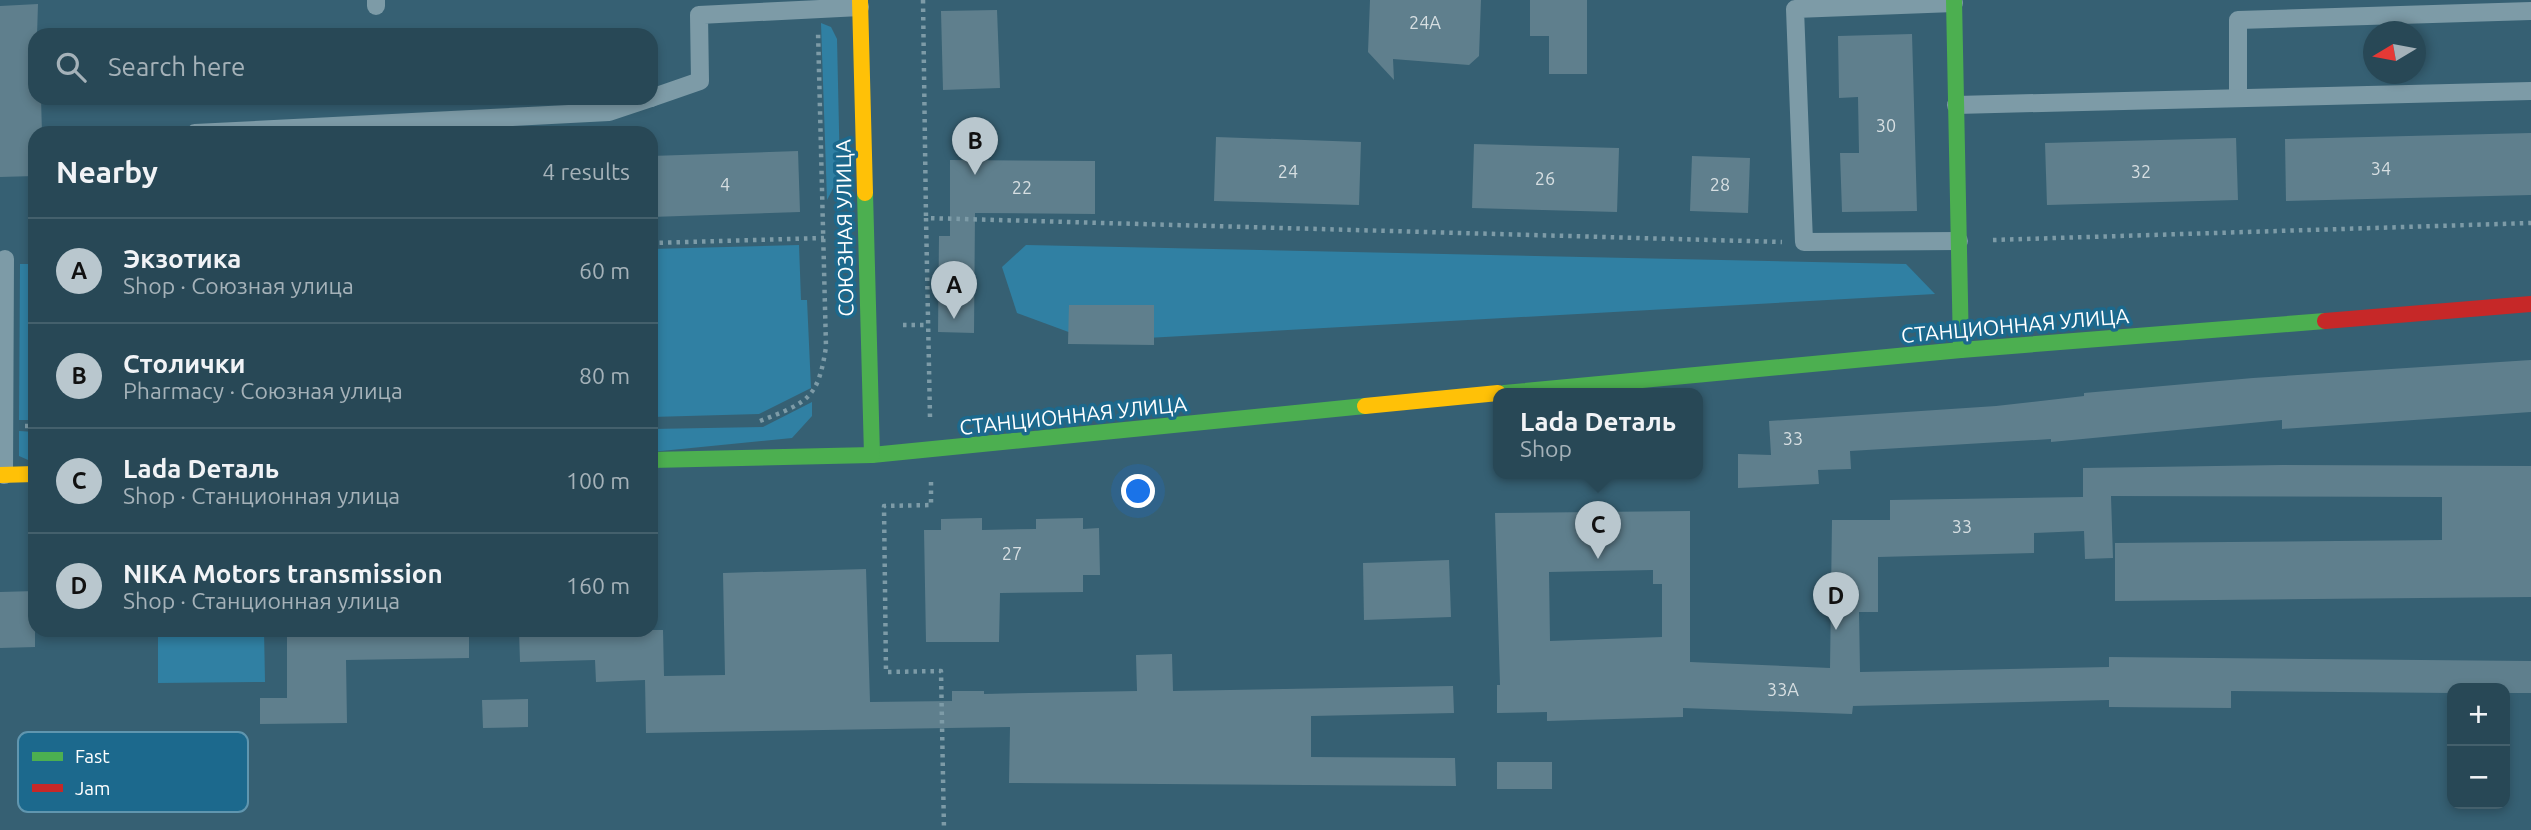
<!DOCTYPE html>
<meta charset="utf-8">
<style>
:root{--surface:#284856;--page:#304f5c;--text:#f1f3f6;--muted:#a5b2b9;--line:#44606c;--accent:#b9c7ce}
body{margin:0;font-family:Ubuntu,sans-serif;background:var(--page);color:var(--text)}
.controls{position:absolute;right:21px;bottom:21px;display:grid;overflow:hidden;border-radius:14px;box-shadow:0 4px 10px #0003}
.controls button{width:63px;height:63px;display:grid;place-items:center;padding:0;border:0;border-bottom:2px solid var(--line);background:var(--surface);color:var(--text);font:35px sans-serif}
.compass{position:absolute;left:2363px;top:21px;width:63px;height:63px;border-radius:50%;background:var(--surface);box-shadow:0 4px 10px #0003;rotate:260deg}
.you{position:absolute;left:1139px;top:492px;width:24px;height:24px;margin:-18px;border:5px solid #fff;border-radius:50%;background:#1a73e8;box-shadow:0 0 0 10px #1a73e833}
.badge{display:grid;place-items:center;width:46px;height:46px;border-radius:50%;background:var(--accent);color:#111;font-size:23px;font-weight:700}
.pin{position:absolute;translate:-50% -58px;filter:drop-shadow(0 2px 4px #0008)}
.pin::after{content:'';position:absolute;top:37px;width:24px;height:21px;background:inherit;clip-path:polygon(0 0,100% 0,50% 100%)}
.popup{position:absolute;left:1493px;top:388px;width:210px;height:91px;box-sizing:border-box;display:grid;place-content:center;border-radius:14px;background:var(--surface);filter:drop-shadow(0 2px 5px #0005);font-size:23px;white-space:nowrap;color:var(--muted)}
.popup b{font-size:26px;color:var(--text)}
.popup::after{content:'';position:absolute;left:50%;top:100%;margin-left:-14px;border:14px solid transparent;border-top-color:var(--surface)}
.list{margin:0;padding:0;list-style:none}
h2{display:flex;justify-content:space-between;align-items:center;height:91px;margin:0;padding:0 28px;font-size:30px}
h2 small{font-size:23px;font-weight:400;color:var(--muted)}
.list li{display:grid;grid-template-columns:46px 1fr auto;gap:21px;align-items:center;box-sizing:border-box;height:105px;padding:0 28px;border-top:2px solid var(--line)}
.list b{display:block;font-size:26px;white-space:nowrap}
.list p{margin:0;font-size:23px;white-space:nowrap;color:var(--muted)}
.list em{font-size:23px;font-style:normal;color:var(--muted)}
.icon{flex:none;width:38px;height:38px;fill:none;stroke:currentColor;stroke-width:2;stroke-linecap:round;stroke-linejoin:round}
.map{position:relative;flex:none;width:2531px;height:830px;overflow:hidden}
.search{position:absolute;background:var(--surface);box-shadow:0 4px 10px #0003;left:28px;top:28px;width:630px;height:77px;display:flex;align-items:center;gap:18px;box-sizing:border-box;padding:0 24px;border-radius:21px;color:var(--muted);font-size:26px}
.panel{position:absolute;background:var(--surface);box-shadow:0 4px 10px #0003;left:28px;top:126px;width:630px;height:511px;border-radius:21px}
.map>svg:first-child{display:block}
.green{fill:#3080a3}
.building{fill:#5f7f8d;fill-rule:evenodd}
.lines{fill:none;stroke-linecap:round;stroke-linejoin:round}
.path{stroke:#7d9ba7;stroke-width:4.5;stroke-dasharray:3.5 5;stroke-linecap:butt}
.lane{stroke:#7d9ba7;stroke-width:18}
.fast{stroke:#4caf50;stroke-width:16}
.slow{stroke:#ffc107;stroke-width:16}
.jam{stroke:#c62828;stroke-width:16}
.labels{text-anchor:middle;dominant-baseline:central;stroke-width:7;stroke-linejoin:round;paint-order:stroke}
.number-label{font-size:18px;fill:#d7dfe2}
.street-label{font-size:21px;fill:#fff;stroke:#1c698d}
.key{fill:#1c698d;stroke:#6096af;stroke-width:2}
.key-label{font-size:19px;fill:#fff}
</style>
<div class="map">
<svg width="2531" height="830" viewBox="0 0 2531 830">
<rect width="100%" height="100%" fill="#366073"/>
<!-- green -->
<g class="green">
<polygon points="821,23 831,27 837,39 840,175 827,200"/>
<polygon points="799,245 801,300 807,300 811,388 759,414 651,417 651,249"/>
<polygon points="1026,245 1906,264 1935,294 1093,341 1017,313 1002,267"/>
<polygon points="20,264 35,264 35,420 19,420"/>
<polygon points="812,402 812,416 792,438 651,452 651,429 763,427"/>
<polygon points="19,431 35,432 35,463 19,456"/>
<polygon points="158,630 264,630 265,682 158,683"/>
</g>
<!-- building -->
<g class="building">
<polygon points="1370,0 1481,0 1479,56 1469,65 1393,59 1394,80 1368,52"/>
<polygon points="1530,0 1587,0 1587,74 1549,74 1549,36 1530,36"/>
<polygon points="38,4 35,98 41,98 42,133 35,133 35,176 0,177 0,6"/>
<polygon points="997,10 1000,88 943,90 941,11"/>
<polygon points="1912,34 1917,211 1842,212 1840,153 1859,153 1858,97 1839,98 1838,36"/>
<polygon points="2531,133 2531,195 2286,201 2285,139"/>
<polygon points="1216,137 1361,142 1359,205 1214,201"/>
<polygon points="2236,138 2238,200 2047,205 2045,143"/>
<polygon points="1474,144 1619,148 1617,212 1472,208"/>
<polygon points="798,151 800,212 651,217 651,156"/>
<polygon points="1692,156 1750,158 1748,213 1690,211"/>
<polygon points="950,160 1095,161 1095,214 975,213 974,333 938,332 939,236 950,236"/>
<polygon points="1069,305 1154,305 1154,345 1068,344"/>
<polygon points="2531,360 2531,412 2282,429 2282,420 2051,442 2051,439 1850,451 1851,469 1818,470 1819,484 1738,488 1738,454 1771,455 1769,421 1996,406 2084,396 2084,393 2253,378"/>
<path d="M2282,465L2531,466V597L2115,601V543L2442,540V497L2111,496L2113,558L2085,559L2084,531L2034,533V553L1878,557V612H1859L1860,672L2109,667V657L2531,661V693H2505V688H2452V693L2231,691V708L2109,707V700L1853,706L1852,714L1683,708V717L1547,721V712L1497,713V685H1500L1495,513L1690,511V662L1830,668L1832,520H1890V500L2083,497V468ZM1653,570V584H1662V637L1550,641L1549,572Z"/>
<polygon points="982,518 982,530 1036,529 1036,519 1083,518 1083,529 1099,528 1100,575 1083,575 1083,592 1000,593 999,642 926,642 924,530 941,530 941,519"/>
<polygon points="1449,560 1451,617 1364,620 1363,563"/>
<polygon points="866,569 870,702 952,701 952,691 984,691 984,694 1137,691 1136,655 1172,654 1173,691 1453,686 1454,713 1311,716 1311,757 1455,758 1456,786 1009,783 1010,727 646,733 645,680 596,682 595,660 520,662 519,630 663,630 664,676 725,675 723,573"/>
<polygon points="35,591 35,647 0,648 0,592"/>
<polygon points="287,630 469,630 469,658 346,660 347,723 260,724 260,698 287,698"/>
<polygon points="528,699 528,727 483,728 482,700"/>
<rect x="1497" y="762" width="55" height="27"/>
</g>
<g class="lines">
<!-- path -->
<g class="path">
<polyline points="923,0 926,218"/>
<polyline points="1993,240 2531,223"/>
<polyline points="651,243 824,238"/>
<polyline points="903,325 927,325"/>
<polyline points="930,417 926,218 1782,242"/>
<path d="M760,421C809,402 818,398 826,347L818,31"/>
<polyline points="25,426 35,426"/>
<polyline points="931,482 931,505 884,506 886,672 941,671 944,830"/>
</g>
<!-- lane -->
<g class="lane">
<polyline points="376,0 376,6"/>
<polyline points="1954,3 1795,9 1804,242 1959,241"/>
<polyline points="651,98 700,81 699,15 860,7"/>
<polyline points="2238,98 2238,20 2531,11"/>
<polyline points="1956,105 2531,91"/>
<polyline points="195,133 609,112 651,98"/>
<polyline points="4,475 5,259"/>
</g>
<!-- fast -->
<g class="fast">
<polyline points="1954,0 1961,350"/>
<polyline points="1504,393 1961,350 2325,321"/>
<polyline points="872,455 1365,406"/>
<polyline points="651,460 872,455 865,193"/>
</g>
<!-- slow -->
<g class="slow">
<polyline points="860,0 865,193"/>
<polyline points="1365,406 1498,393"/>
<polyline points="0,475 35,474"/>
</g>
<!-- jam -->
<polyline class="jam" points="2325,321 2531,304"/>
</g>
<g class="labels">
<!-- number labels -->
<g class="number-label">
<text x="1425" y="22">24А</text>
<text x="1886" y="125">30</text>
<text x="2381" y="168">34</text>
<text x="1288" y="171">24</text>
<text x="2141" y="171">32</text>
<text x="1545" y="178">26</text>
<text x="725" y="184">4</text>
<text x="1720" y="184">28</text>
<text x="1022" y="187">22</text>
<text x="1793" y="438">33</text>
<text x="1962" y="526">33</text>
<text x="1012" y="553">27</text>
<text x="1783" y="689">33А</text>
</g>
<!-- street labels -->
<g class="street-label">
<text transform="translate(844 228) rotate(-91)">СОЮЗНАЯ УЛИЦА</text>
<text transform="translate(2015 325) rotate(-5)">СТАНЦИОННАЯ УЛИЦА</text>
<text transform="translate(1073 415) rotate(-6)">СТАНЦИОННАЯ УЛИЦА</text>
</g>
</g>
<!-- legend -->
<rect x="18" y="732" width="230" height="80" rx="10" class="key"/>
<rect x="32" y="752" width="31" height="9" fill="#4caf50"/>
<rect x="32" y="784" width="31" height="8" fill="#c62828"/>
<g class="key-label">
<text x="75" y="763">Fast</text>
<text x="75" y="795">Jam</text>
</g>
</svg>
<div class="controls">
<button>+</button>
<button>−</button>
</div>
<svg class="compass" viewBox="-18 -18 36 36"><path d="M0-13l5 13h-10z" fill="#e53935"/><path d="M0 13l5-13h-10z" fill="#a5b2b9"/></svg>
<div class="you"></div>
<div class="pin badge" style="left:954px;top:319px">A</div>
<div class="pin badge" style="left:975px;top:175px">B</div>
<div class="pin badge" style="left:1598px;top:559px">C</div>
<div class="popup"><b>Lada Dеталь</b>Shop</div>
<div class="pin badge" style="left:1836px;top:630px">D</div>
<div class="search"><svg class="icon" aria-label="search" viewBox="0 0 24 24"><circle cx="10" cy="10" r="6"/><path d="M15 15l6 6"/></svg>Search here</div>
<section class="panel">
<h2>Nearby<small>4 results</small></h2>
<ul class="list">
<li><span class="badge">A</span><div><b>Экзотика</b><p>Shop · Союзная улица</p></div><em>60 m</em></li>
<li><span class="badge">B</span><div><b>Столички</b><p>Pharmacy · Союзная улица</p></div><em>80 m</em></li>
<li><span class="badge">C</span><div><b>Lada Dеталь</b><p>Shop · Станционная улица</p></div><em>100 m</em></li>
<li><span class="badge">D</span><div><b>NIKA Motors transmission</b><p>Shop · Станционная улица</p></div><em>160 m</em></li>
</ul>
</section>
</div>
